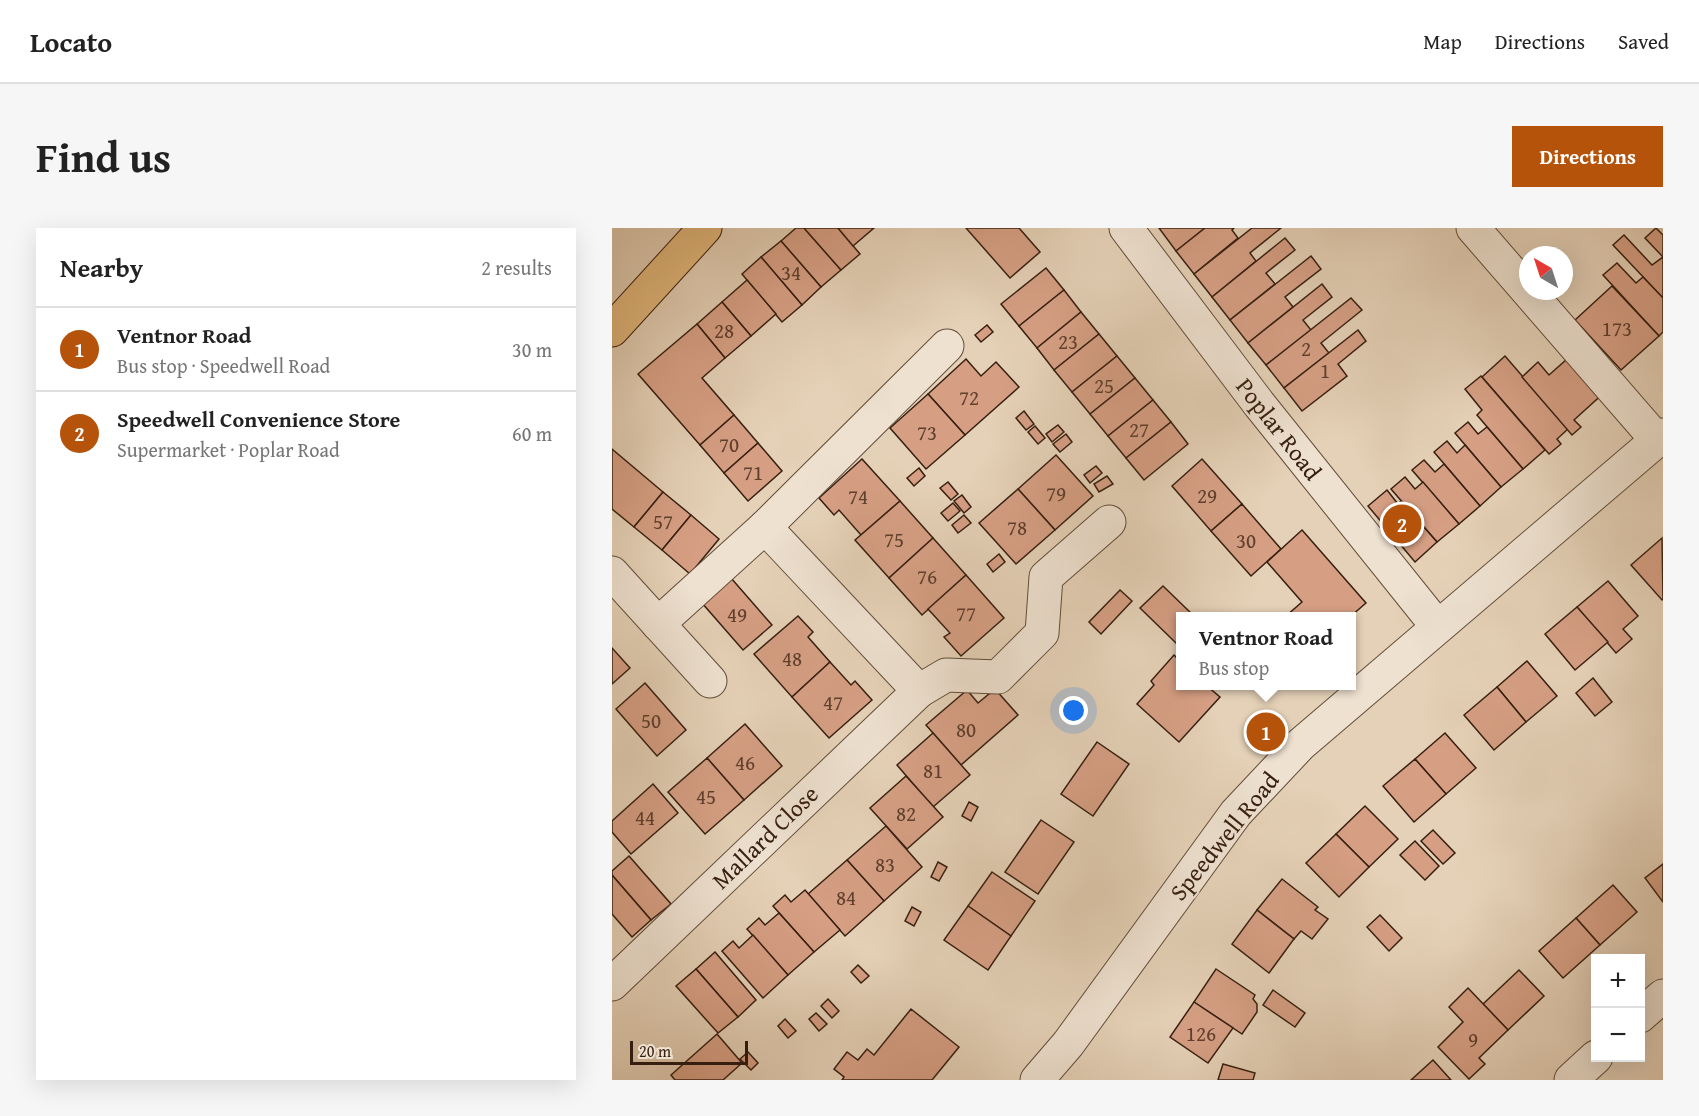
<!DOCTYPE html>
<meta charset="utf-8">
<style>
:root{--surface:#fff;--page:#f6f6f6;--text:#222;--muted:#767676;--line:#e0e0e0;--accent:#b45309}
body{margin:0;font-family:"Gentium Book Plus",serif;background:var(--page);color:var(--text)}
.controls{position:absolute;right:18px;bottom:18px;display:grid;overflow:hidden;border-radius:0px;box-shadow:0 6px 24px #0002}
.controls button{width:54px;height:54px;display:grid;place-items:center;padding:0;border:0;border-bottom:2px solid var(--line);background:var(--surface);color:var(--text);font:30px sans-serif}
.compass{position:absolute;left:907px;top:18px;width:54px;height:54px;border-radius:50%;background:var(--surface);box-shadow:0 6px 24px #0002;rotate:321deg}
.scale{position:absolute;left:18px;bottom:15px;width:118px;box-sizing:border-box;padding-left:6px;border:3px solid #371f10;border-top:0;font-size:16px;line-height:21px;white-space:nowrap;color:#371f10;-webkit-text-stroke:4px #eee1d0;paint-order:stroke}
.you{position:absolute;left:462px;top:483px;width:21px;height:21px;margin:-15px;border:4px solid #fff;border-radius:50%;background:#1a73e8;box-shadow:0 0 0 9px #1a73e833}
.badge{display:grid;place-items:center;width:39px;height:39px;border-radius:50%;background:var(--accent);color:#fff;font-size:20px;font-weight:700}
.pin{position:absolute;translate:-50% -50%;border:3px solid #fff;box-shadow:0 2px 6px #0006}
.popup{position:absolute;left:564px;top:384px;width:180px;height:78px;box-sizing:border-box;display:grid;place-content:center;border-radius:0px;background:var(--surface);filter:drop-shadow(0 2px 4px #0005);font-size:20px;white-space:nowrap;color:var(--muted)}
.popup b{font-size:22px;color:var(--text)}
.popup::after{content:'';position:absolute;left:50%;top:100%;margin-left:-12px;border:12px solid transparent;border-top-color:var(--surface)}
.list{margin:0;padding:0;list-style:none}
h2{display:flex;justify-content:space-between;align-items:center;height:78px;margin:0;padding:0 24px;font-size:26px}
h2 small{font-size:20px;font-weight:400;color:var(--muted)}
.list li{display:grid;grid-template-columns:39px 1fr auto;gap:18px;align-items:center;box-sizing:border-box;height:84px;padding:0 24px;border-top:2px solid var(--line)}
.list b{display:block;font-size:22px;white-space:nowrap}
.list p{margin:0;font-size:20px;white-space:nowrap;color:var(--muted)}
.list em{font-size:20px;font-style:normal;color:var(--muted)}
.map{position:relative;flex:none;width:1051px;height:852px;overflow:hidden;border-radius:0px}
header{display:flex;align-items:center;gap:36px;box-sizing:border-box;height:84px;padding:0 30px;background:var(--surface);border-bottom:2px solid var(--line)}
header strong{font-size:28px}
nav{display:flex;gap:33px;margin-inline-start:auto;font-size:21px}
.intro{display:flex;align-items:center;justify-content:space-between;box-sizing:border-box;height:144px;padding:0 36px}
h1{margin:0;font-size:42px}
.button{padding:15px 27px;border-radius:0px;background:var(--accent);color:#fff;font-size:21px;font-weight:700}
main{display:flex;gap:36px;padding:0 36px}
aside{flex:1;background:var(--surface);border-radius:0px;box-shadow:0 6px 24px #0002}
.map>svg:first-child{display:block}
.building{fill:#d69f84;stroke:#371f10;stroke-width:1.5}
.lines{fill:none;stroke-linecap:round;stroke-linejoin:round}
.minor-casing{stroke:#624c3a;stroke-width:35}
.major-casing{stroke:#371f10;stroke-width:35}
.minor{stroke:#eee1d0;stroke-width:33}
.major{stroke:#e2b87c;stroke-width:33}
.labels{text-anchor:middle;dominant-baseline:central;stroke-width:4.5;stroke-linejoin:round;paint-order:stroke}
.number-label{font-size:21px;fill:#5f3f2d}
.street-label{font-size:24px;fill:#371f10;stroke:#eee1d0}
</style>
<header>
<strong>Locato</strong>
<nav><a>Map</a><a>Directions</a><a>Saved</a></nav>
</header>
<div class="intro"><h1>Find us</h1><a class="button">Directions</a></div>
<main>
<aside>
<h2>Nearby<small>2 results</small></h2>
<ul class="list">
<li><span class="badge">1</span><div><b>Ventnor Road</b><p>Bus stop · Speedwell Road</p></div><em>30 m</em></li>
<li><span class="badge">2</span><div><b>Speedwell Convenience Store</b><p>Supermarket · Poplar Road</p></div><em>60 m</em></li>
</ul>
</aside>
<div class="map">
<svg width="1051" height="852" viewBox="0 0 1051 852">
<rect width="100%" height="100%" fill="#e5d1b7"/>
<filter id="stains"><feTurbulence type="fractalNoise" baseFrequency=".00333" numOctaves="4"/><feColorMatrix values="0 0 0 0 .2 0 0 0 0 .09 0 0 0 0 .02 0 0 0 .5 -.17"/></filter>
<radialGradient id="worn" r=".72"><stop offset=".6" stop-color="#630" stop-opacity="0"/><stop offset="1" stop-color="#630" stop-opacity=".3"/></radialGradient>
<!-- building -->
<g class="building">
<polygon points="184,0 192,0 229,42 209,59 169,13"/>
<polygon points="192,0 226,0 248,26 229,42"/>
<polygon points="226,0 262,0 241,18"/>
<polygon points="354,0 407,0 428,24 398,50"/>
<polygon points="547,0 593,0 564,23"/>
<polygon points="593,0 622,0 620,2 626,10 582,46 564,23"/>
<polygon points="640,0 669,0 638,25 644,33 600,69 582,46"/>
<polygon points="1044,0 1051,7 1051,29 1033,10"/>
<polygon points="1012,7 1040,37 1051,29 1051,70 1001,17"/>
<polygon points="673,10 683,22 654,45 663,56 618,92 600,69"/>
<polygon points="169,13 209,59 190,77 149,29"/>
<polygon points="699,28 709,41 673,69 681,79 636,115 618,92"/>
<polygon points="149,29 190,77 170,94 130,46"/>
<polygon points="1005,35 1024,55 1031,49 1051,70 1051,104 1047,108 991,47"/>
<polygon points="434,40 452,62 407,98 389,76"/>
<polygon points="135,52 164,86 139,108 110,74"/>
<polygon points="710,56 720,69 691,92 699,102 654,137 636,115"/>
<polygon points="1000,58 1047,108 1009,142 963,92"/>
<polygon points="452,62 469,84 425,120 407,98"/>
<polygon points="739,70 750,82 709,115 717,125 672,160 654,137"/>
<polygon points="110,74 139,108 113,130 85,96"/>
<polygon points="469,84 487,106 442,142 425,120"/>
<polygon points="85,96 113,130 90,150 122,187 88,217 26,146"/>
<polygon points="375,97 381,104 369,114 363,107"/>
<polygon points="746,102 754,113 726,136 735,148 690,183 672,160"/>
<polygon points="487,106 505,128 460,164 442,142"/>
<polygon points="505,128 523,150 478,186 460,164"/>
<polygon points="893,128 956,201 945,211 949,216 937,226 870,149"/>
<polygon points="354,131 369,148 384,134 407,159 353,207 316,166"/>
<polygon points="954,132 995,162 962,192 969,199 960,207 910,149 926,134 937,147"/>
<polygon points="869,148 933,222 911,241 865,187 870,182 853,161"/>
<polygon points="523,150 541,172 496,208 478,186"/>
<polygon points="316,166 353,207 314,241 278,200"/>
<polygon points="541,172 559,194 514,230 496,208"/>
<polygon points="412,183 422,196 414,202 404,190"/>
<polygon points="122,187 146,215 112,245 88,217"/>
<polygon points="559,194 576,216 532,252 514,230"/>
<polygon points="856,194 866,206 875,199 911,241 889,259 843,205"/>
<polygon points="446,197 452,204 440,214 434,206"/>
<polygon points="423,198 433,210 426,216 416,204"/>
<polygon points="454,206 460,214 448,224 441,216"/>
<polygon points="835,213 845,225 853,217 889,259 868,278 822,224"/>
<polygon points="146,215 170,243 136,273 112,245"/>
<polygon points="0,221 51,264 22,299 0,281"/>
<polygon points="444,227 481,268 443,302 406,261"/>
<polygon points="250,231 288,273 249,307 227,282 222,287 207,270"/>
<polygon points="590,231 630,276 599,303 560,258"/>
<polygon points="812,232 823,244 832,236 868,278 847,296 800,242"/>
<polygon points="484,238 490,245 478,255 472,247"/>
<polygon points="307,240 313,248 302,258 295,250"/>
<polygon points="495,248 501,256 487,264 482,256"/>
<polygon points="793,249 803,261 811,254 847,296 825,314 779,261"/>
<polygon points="336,254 346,266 339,272 328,260"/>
<polygon points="406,261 443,302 404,336 367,295"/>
<polygon points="775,262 786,276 789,273 825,314 803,334 756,278"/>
<polygon points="51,264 79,287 50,322 22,299"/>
<polygon points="350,267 359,279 352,285 342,273"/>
<polygon points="288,273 321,310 277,350 243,312"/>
<polygon points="341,275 348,283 336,293 329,285"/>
<polygon points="630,276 669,321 639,348 599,303"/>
<polygon points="79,287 107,311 78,346 50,322"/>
<polygon points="352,287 359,295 346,305 340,297"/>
<polygon points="690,302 754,375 739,388 674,388 690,374 655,334"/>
<polygon points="321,310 354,347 310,387 277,350"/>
<polygon points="1050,310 1051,371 1050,372 1019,337"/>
<polygon points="387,326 393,334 381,344 375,336"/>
<polygon points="354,347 392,390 349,428 332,409 338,405 316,381"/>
<polygon points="119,350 160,397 131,422 90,375"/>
<polygon points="996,353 1026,388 1011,401 1020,411 1004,425 965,379"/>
<polygon points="551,358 582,388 568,388 568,411 564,415 528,380"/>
<polygon points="508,362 520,373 489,406 477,394"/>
<polygon points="965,379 996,414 963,442 933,406"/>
<polygon points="186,388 201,404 196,409 218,434 180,469 142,426"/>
<polygon points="0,420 18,440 0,456"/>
<polygon points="562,427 568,433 568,458 595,458 608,469 567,514 525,476 542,457 539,453"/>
<polygon points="915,433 945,468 914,494 885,459"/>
<polygon points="218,434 239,457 243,453 260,472 217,510 180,469"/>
<polygon points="981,450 1000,474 983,488 964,465"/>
<polygon points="33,455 74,502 45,528 4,481"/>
<polygon points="885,459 914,494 882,522 852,487"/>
<polygon points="383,461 406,487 349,537 314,497 355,462 366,475"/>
<polygon points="133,496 170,538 132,572 95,530"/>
<polygon points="321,505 358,547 321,579 285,537"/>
<polygon points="833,505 864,540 834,566 803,531"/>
<polygon points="485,514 517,536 481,588 449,566"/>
<polygon points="95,530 132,572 93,606 56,564"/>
<polygon points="803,531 834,566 802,594 771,558"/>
<polygon points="294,548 331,589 295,621 258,580"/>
<polygon points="41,556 66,585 19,626 0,604 0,593"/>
<polygon points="357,574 366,579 359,593 350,588"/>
<polygon points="753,578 786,611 757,639 724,606"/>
<polygon points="429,592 462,614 426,666 393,644"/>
<polygon points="274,598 310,639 272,673 235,632"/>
<polygon points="821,602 843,625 831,636 809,613"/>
<polygon points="724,606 757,639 727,669 694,635"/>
<polygon points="803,613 827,638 813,652 788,627"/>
<polygon points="17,628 59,676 39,692 0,647 0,643"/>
<polygon points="235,632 272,673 233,708 196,666"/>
<polygon points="326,634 335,639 327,653 319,649"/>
<polygon points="1051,636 1051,674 1033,650"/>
<polygon points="380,644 423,673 399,708 356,678"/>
<polygon points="0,647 39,692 20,709 0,686"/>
<polygon points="670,651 706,679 703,682 716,691 700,711 689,703 682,711 645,682"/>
<polygon points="1001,657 1025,684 988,717 964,690"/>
<polygon points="193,662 228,702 202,724 161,678 173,667 179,674"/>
<polygon points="356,678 399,708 376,742 332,712"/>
<polygon points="300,679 309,684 302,698 293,693"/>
<polygon points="645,682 682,711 657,745 620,716"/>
<polygon points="167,685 202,724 176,747 135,701 147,690 153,697"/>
<polygon points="768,687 790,710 777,723 755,699"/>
<polygon points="964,690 988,717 951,750 927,723"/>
<polygon points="141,707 176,747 151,770 110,723 121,713 127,720"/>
<polygon points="103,724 144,772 126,789 84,741"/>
<polygon points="246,737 257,748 249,755 239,744"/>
<polygon points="84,741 126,789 106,805 64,758"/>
<polygon points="604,741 643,767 641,771 645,776 645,784 630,806 582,774"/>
<polygon points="907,742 932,768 896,802 871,776"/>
<polygon points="856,760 896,802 867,830 873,836 857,851 826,819 851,794 837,779"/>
<polygon points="661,762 693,785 683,799 651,777"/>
<polygon points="216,771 227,783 220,790 209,778"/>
<polygon points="582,774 621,800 596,835 558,809"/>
<polygon points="299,781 347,819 320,852 230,852 232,849 222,841 235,824 246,832 255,821 262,827"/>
<polygon points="204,785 215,796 207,803 197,791"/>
<polygon points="173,791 184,803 176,810 166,798"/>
<polygon points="105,806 130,835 111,852 63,852 59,847"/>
<polygon points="136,824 146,835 139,842 128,831"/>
<polygon points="821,832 839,852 799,852"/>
<polygon points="611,836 643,845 641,852 606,852"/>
</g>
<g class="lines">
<defs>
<g id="minor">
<polyline points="514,0 647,176 825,398"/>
<polyline points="861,0 1045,212"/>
<polyline points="0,345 98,453"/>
<polyline points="46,396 153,299"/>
<polyline points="307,463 334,447 386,449 430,405 434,349 497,294"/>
<polyline points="0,756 307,463 153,299 335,118"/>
<polyline points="1028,788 1051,768"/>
<polyline points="425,852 456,816 624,585 688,517 1051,207"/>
<polyline points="959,852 984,829"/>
</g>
<polyline id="major" points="0,102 93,0"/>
</defs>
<!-- minor casing -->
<use href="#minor" class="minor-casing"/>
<!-- major casing -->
<use href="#major" class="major-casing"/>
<!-- minor -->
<use href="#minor" class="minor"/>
<!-- major -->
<use href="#major" class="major"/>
</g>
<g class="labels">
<!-- number labels -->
<g class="number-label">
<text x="179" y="44">34</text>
<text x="1005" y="100">173</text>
<text x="112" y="102">28</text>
<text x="456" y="113">23</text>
<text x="694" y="120">2</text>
<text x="713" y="142">1</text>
<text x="492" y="157">25</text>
<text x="357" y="169">72</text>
<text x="527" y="201">27</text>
<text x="315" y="204">73</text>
<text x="117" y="216">70</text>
<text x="141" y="244">71</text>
<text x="444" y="265">79</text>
<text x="595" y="267">29</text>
<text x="246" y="268">74</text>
<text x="51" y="293">57</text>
<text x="405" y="299">78</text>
<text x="282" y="311">75</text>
<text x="634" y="312">30</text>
<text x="315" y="348">76</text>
<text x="354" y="385">77</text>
<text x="125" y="386">49</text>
<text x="180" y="430">48</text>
<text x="221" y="474">47</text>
<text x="39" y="492">50</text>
<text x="354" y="501">80</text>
<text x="133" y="534">46</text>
<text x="321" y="542">81</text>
<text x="94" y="568">45</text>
<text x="294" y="585">82</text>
<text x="33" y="589">44</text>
<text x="273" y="636">83</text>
<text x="234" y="669">84</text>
<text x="589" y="805">126</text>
<text x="861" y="811">9</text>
</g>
<!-- street labels -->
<g class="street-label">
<text transform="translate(667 201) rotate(52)">Poplar Road</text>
<text transform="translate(612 608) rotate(-51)">Speedwell Road</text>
<text transform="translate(153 609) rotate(-44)">Mallard Close</text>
</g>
</g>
<rect width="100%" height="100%" filter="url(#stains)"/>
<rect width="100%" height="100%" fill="url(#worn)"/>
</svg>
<div class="controls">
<button>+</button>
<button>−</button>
</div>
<svg class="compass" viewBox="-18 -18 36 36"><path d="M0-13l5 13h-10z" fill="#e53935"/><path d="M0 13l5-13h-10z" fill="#767676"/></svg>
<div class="scale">20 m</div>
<div class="you"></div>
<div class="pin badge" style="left:654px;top:504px">1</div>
<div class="popup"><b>Ventnor Road</b>Bus stop</div>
<div class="pin badge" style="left:790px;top:296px">2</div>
</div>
</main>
